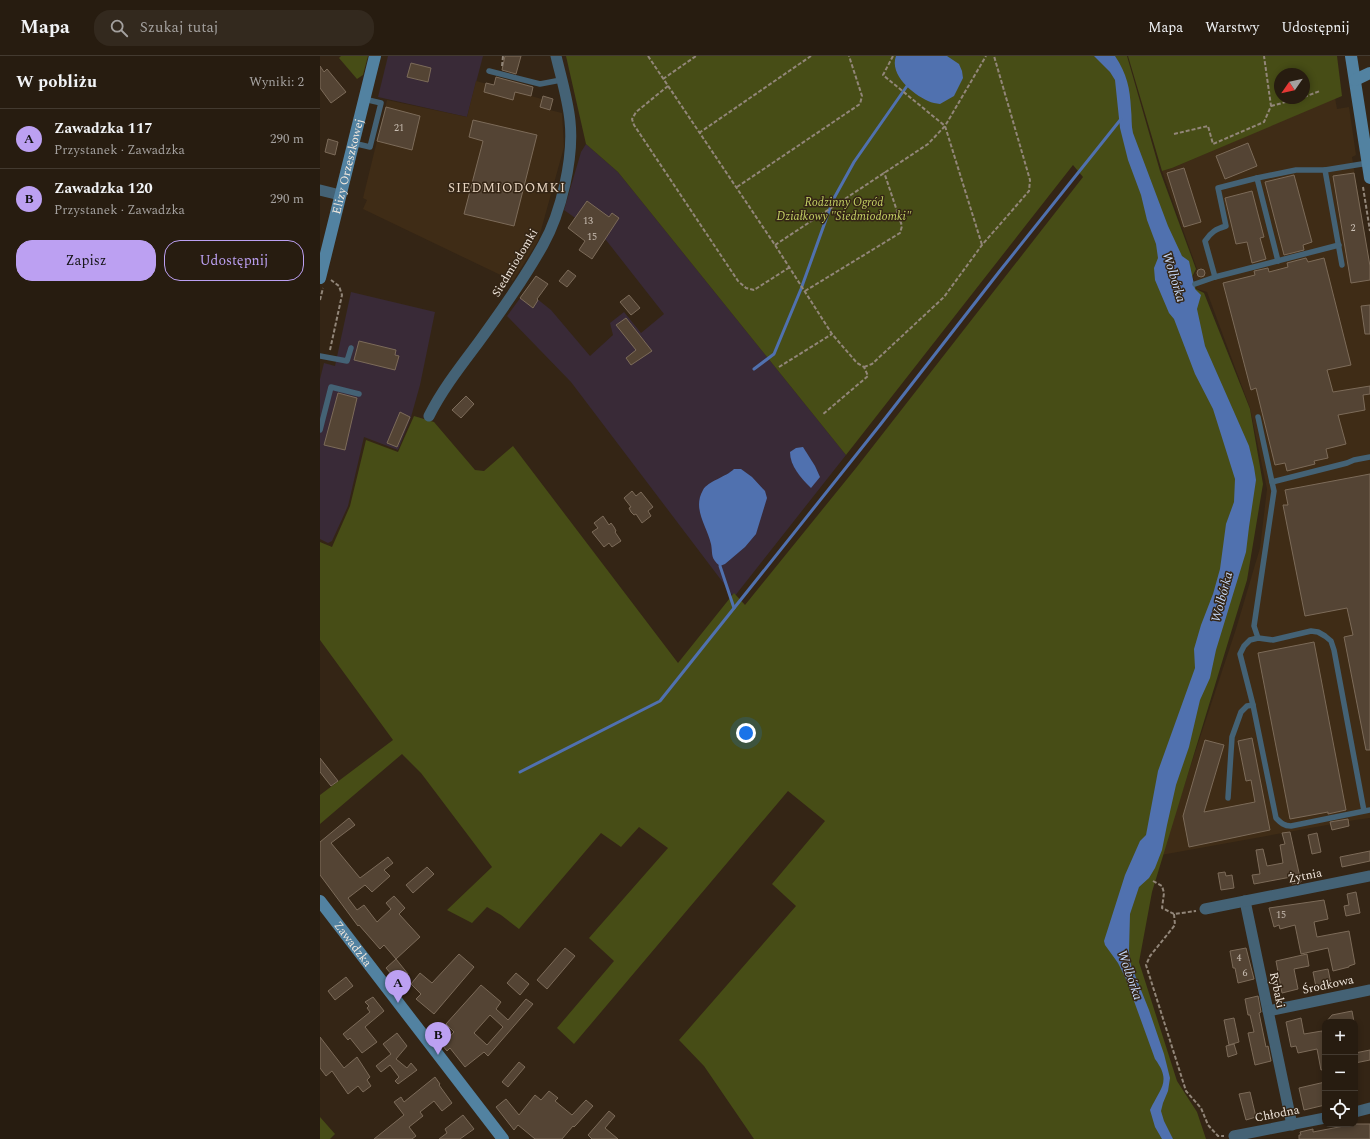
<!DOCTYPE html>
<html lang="pl">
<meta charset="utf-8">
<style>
:root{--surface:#271c10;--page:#33291e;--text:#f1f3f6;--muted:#a4a19f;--line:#433a30;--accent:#bca0f2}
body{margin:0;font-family:Spectral,serif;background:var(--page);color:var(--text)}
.controls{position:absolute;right:12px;bottom:12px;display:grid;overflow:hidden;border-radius:8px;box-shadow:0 2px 6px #0003}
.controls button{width:36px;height:36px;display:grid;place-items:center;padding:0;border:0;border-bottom:1px solid var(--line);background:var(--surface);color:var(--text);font:20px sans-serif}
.compass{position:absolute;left:954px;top:12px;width:36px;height:36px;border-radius:50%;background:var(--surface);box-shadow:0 2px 6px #0003;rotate:236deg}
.you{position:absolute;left:426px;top:677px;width:14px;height:14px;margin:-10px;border:3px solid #fff;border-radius:50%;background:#1a73e8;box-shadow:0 0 0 6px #1a73e833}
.badge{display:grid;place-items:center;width:26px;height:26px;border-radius:50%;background:var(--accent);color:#111;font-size:13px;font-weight:700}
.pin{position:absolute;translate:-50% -33px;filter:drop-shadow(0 1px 2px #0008)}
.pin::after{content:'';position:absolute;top:21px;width:14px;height:12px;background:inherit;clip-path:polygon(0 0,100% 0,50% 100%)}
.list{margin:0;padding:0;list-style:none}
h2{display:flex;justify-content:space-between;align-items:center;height:52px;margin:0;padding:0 16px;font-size:17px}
h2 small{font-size:13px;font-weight:400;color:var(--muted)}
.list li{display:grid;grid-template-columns:26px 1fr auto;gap:12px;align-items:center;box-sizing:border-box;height:60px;padding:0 16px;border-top:1px solid var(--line)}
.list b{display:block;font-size:15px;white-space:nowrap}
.list p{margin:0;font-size:13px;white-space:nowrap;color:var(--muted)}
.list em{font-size:13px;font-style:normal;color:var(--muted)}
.actions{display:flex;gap:8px;padding:12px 16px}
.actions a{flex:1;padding:9px 0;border:1px solid var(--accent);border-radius:16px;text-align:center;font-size:14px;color:var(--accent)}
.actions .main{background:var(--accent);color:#111}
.icon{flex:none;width:22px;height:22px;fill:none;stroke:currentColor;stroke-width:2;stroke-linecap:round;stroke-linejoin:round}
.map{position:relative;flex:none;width:1050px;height:1083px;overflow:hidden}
header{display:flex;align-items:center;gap:24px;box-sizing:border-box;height:56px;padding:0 20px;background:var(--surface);border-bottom:1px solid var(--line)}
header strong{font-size:19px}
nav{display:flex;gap:22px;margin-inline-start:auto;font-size:14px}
.search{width:280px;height:36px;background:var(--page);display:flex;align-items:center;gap:10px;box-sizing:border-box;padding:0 14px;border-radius:16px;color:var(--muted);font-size:15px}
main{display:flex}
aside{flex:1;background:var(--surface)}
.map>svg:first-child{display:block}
.commercial{fill:#392a37}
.built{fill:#3f2c16}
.green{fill:#474d16;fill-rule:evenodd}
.water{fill:#5071af}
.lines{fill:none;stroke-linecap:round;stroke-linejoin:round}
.stream{stroke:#5071af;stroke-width:3}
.building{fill:#544434;stroke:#7c6b59;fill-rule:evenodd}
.path{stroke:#928679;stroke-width:2;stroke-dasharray:4 2;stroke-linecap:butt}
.lane{stroke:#446275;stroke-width:5.5}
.street{stroke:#446275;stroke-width:11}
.secondary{stroke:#5282a1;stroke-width:12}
.labels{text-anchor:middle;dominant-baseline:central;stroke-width:3;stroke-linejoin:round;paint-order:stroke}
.number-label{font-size:10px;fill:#cabfb4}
.street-label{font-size:12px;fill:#f2e8de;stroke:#342515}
.park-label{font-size:12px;font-style:italic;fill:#c3d064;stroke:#342515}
.neighbourhood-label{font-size:13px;letter-spacing:1px;fill:#e9d6c2;stroke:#342515}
.water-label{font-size:13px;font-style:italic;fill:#c6dafd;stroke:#342515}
</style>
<header>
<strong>Mapa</strong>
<div class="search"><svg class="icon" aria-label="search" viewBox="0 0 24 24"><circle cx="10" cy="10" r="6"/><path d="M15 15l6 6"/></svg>Szukaj tutaj</div>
<nav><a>Mapa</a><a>Warstwy</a><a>Udostępnij</a></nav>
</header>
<main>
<aside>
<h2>W pobliżu<small>Wyniki: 2</small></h2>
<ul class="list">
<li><span class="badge">A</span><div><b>Zawadzka 117</b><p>Przystanek · Zawadzka</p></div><em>290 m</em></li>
<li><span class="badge">B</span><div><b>Zawadzka 120</b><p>Przystanek · Zawadzka</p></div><em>290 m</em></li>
</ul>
<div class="actions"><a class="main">Zapisz</a><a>Udostępnij</a></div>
</aside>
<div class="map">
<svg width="1050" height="1083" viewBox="0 0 1050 1083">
<rect width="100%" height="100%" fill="#342515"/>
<!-- commercial -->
<g class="commercial">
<polygon points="68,0 163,0 147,61 58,41"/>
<polygon points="266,88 298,116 526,399 414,541 251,326 187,260 206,234 231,254 270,300 293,279 290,267 304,256 321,277 344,258 286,184 244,154 261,96"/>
<polygon points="31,236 115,256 100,329 91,361 78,394 44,381 28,450 12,485 8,487 0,483 0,323 4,307 15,310"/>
</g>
<!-- built -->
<g class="built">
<polygon points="156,25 222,43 223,40 233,43 230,54 242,57 244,91 218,185 193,225 43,153 47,144 43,142 67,44 147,61"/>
<polygon points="1015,42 1017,53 1029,51 1036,99 1032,101 1050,210 1050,762 1035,764 841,799 916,573 940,492 947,433 930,352 887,236 877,233 873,221 877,213 842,115 852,112"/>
</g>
<!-- green -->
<g class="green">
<polygon points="21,0 48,0 43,19 37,23 19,2"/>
<polygon points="246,0 807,0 840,115 876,213 872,221 876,233 884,237 930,353 943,428 927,524 832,836 819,906 857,1025 877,1056 886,1083 434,1083 384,1010 359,984 476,850 452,828 505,765 468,735 254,988 237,972 294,905 269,882 348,792 319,771 301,791 281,777 199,873 181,859 167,851 152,867 127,854 172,811 101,717 82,698 0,768 0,739 73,684 0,584 0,486 12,491 30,450 46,384 78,396 94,360 114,366 155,414 164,415 193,390 358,607 414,537 425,549 536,412 763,121 753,109 526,399 298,116 266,88"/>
<path d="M808,0H1017L1022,40L852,112L842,115ZM960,18H984V42H960Z"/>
<polygon points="0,1061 15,1078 10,1083 0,1083"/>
</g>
<!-- water -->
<g class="water">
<path d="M576,0H627L639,8L642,15L643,22L634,40L620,48C616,47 612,47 608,45C593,38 569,19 576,0Z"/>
<path d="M774,0H795C807,18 810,32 811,53C812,61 811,69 813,77L848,170L862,200L869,205L875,233L881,239L877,253L885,290L929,390L934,411L936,424L929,471L926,496L896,594L890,622L880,644L869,691L856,729L847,769L842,794L835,812L829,822L819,831L810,858L809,895L811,909L829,954L844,998L850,1022L848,1035L843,1047L841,1055L844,1065L853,1083H842L835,1071L830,1054C840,1032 852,1026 835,1003L806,923L798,907L785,889L784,885L805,819L820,785L826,779L838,715L875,612L874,593L881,569L893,538L900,513L906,468L914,446L915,423L893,353L875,318L854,263L849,257L835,224L834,212L838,202L836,188L827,164L821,139L808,104L800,72L795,24L790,16Z"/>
<path d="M483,391L495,410L500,421L491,432C481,422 470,410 470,396L476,392Z"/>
<path d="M414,413H421L432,421L445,435L447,442L436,478L425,491L405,508L400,510C390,502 393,498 391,488C387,470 372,453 383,434C388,425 406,421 414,413Z"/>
</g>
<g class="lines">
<!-- stream -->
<g class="stream">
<polyline points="434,313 454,298 481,233 513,144 534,106 587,30"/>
<polyline points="400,510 414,552"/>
<polyline points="200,716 340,645 560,369 679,216 801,63"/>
</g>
</g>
<!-- building -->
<g class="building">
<polygon points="185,0 201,0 196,18 182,14"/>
<polygon points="91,7 111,12 108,26 87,21"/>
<polygon points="0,10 4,16 7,13 26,36 11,47 0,32"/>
<polygon points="176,21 213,31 211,40 195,36 193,44 164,36 166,27 174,29"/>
<polygon points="223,40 233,43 230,54 220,51"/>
<polygon points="66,51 100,60 92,94 57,85"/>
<polygon points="153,64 217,79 194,170 144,158 163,85 149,81"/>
<polygon points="8,83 18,86 15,99 5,96"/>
<polygon points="928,87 937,110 905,123 896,100"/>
<polygon points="864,112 881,166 864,171 847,117"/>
<polygon points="1034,117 1050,210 1050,224 1031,227 1013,120"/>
<polygon points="974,119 992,186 983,189 984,194 964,199 945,126"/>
<polygon points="932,135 944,181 940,182 946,203 932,207 927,186 916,188 905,142"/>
<polygon points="267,145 289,161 292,157 299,162 272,203 259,194 265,185 248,172"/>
<polygon points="986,202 988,206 1004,202 1031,309 1007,314 1013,336 1050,330 1050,338 1043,339 1045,354 1018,359 1026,388 1006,393 1008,402 994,405 995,408 967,415 965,407 955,409 936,332 931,334 903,227 935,219 934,215 948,212 949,216 968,211 967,207"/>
<circle cx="881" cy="217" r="4"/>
<polygon points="248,214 256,220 247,231 239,225"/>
<polygon points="216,220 228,228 217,243 218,244 213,252 200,242"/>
<polygon points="309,239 320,252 311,259 300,246"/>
<polygon points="1050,249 1050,278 1045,278 1041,250"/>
<polygon points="306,262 332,295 311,309 306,302 316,294 296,269"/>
<polygon points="39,285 76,294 75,299 79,300 75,314 34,304"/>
<polygon points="18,337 37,342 25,394 4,389"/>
<polygon points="146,340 154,348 141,362 132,354"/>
<polygon points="80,356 90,361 77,391 67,387"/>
<polygon points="1050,418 1050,694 1046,694 1024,581 1033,579 1027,552 985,560 963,449 968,449 965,434"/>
<polygon points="312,435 316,440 321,436 333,451 328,455 331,460 322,467 316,458 314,459 311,456 309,452 311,451 304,442"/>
<polygon points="283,460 289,469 291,467 294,471 296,475 295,476 301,485 292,491 289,487 284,491 272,476 278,472 274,467"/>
<polygon points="994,586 1026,754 1008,758 1008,756 970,763 938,597"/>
<polygon points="932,682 950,774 869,791 863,760 885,684 904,689 884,756 935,746 931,724 926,725 918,685"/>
<polygon points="0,702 18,725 11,730 0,716"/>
<polygon points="29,762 35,769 11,787 40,822 68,801 73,807 64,814 70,820 52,836 45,829 28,842 37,854 44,849 57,866 71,853 66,847 74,840 85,852 79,858 100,881 76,903 64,889 60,893 39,869 38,870 0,819 0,786"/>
<polygon points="1028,763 1029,770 1012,774 1010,766"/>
<polygon points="970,776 981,826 972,828 971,821 934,828 932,819 940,818 936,794 943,793 947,810 963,807 960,789 965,788 962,777"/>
<polygon points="997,777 1001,796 992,798 988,779"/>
<polygon points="1050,795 1050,805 1022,811 1020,801"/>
<polygon points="107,811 114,818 93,837 86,829"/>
<polygon points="905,816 906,820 912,819 914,832 901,834 898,817"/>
<polygon points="1036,836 1040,857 1026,860 1024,850 1029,849 1027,838"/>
<polygon points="1004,844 1008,863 994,866 997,881 1029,875 1035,908 1029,910 1029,911 1013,915 1008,892 981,898 975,869 960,873 959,869 954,871 949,852"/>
<polygon points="245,892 255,900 227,933 217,924"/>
<polygon points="926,892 934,923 918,927 915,912 913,912 910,895"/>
<polygon points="139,898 154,911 114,958 96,943 101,938 91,928 100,917 112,927"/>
<polygon points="987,898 989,910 974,913 978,933 962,937 956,905"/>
<polygon points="76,903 88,918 78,926 66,912"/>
<polygon points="1008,913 1011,928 996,931 993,916"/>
<polygon points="196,917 209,928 200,939 187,927"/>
<polygon points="26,921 33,930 15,944 8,935"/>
<path d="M161,929L181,946L176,953L188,964L206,943L213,948L168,1000L164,996L145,1011L130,992L127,995L122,989L134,976L126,968ZM170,959L183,971L167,989L154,977Z"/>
<polygon points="938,940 941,956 939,957 946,991 948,990 951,1005 935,1009 928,977 934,976 930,959 928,959 925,943"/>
<polygon points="53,941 64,955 45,971 57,986 42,997 30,982 28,984 23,978 50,956 47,952 49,950 45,946"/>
<polygon points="1032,955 1034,966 1006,966 1012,959"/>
<polygon points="914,962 919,986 909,989 904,964"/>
<polygon points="981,962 984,978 1002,975 1005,988 1005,1013 1001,1014 997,993 978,997 976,990 971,991 966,966"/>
<polygon points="77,977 87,990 76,1003 87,1012 91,1007 97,1014 78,1028 75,1025 79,1021 70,1009 61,1016 56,1010 71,998 63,988"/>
<polygon points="0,981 24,1012 37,1001 50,1021 47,1024 51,1030 43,1036 38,1030 28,1038 12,1015 6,1020 0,1012"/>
<polygon points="914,988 917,998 908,1001 906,990"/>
<polygon points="1050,994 1050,1004 1035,1007 1035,997"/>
<polygon points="199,1006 205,1011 188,1031 182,1026"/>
<polygon points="115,1021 120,1028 119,1029 132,1047 122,1055 114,1045 100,1056 103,1060 89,1071 96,1080 92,1083 54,1083 84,1059 74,1046 81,1041 84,1046"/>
<polygon points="1005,1026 1005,1049 984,1054 979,1032"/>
<polygon points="229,1035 238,1042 235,1045 252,1059 266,1044 273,1050 256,1069 254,1071 253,1070 242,1083 215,1083 198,1069 194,1074 176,1051 186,1043 199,1059 215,1039 221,1044"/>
<polygon points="930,1036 936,1061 926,1064 919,1038"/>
<polygon points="289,1055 295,1060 285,1072 298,1083 272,1083 268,1079"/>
<polygon points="143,1059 154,1073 140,1083 119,1083 127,1077 125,1073"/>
<polygon points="1024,1068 1050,1068 1050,1083 979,1083 979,1079 981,1079 980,1076 993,1073 993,1076 1024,1070"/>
</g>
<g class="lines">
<!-- path -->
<g class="path">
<polyline points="328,0 455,189 512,278 537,307 544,311 548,320 502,359"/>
<polyline points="573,0 563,19 625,70 662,189"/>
<polyline points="182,10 183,0"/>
<polyline points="343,23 376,0"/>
<polyline points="348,30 316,56 312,63 314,69 418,225 426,232 434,234 470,211"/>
<polyline points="984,41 1000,35"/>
<polyline points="951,50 981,42"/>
<polyline points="379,77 491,0"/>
<polyline points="854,78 888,70 893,88 944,66 951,50 944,0"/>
<polyline points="417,131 540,48 542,40 529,0"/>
<polyline points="1043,131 1050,175"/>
<polyline points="455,189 608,88 625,70 666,0"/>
<polyline points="485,235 580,177 582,170 564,116"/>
<polyline points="0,244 3,232"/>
<polyline points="10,294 22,239 19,230 11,224"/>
<polyline points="459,311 512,278"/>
<polyline points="544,311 552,308 624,241 662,189 709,135 710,124 674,0"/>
<polyline points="833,825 842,830 844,837 842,852 854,858 876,855"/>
<polyline points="854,858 855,869 830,900 826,909 866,1035 881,1052 888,1069 898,1080 904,1080"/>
</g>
<!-- lane -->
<g class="lane">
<polyline points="169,15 220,28 241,24"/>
<polyline points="33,87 50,91 61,47 44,43"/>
<polyline points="1005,114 1022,209"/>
<polyline points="937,122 958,205"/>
<path d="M895,221L885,185C891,176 896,173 906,170L898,132L937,122L976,114H1005L1048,107"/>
<polyline points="875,228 895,221 1019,189"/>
<polyline points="0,300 27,305 31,292"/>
<polyline points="938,361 952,426 1027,407 1034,404 1050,401"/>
<polyline points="0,374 11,331 39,338"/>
<polyline points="938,582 934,570 954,435 952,426"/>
<polyline points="908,742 912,681 921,656 927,650 933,649"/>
<path d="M1044,755L1014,594L1011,585L1005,580L998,576L991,575L953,584L938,582L930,584L924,590L920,598L933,649L956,762C961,767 964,770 971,770L1050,754"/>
</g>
<!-- street -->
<g class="street">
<polyline points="0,134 20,139"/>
<path d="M109,360C122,334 140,311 158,287C181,255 204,223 223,189C241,157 254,102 250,65C248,44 241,21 236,0"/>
<polyline points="925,845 972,1069"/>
<polyline points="885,853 1050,820"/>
<polyline points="948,955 1050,934"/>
<polyline points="1035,1056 1050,1052"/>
<polyline points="914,1080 1005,1062"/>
</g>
<!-- secondary -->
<g class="secondary">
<polyline points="1031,0 1050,122"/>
<polyline points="1035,24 1050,17"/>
<path id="s1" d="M0,222L55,0"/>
<path id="s2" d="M0,845L183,1083"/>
</g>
</g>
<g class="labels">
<!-- number labels -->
<g class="number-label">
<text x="79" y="72">21</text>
<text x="268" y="165">13</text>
<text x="1033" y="172">2</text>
<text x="272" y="181">15</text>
<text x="961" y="859">15</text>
<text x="919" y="902">4</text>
<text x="925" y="917">6</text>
</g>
<!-- street labels -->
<g class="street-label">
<text stroke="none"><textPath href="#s1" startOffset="115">Elizy Orzeszkowej</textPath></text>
<text transform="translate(195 207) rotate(-59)">Siedmiodomki</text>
<text transform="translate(985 820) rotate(-11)">Żytnia</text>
<text stroke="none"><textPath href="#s2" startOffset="54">Zawadzka</textPath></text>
<text transform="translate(1008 929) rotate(-12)">Środkowa</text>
<text transform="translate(957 934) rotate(78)">Rybaki</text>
<text transform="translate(957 1058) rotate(-11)">Chłodna</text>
</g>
<!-- park labels -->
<g class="park-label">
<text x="524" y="146">Rodzinny Ogród<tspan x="524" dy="14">Działkowy "Siedmiodomki"</tspan></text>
</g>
<!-- neighbourhood labels -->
<g class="neighbourhood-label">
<text x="187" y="132">SIEDMIODOMKI</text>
</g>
<!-- water labels -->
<g class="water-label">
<text transform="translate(854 221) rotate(73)">Wolbórka</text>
<text transform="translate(902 541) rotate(-75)">Wolbórka</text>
<text transform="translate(810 919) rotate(71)">Wolbórka</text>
</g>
</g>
</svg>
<div class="controls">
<button>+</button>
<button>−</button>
<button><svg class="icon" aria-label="locate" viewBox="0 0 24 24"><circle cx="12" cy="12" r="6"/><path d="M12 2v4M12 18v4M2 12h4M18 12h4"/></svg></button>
</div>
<svg class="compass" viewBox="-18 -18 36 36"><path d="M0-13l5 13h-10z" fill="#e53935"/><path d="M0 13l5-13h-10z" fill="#a4a19f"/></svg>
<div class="you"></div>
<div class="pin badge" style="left:78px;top:947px">A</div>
<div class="pin badge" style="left:118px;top:999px">B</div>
</div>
</main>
